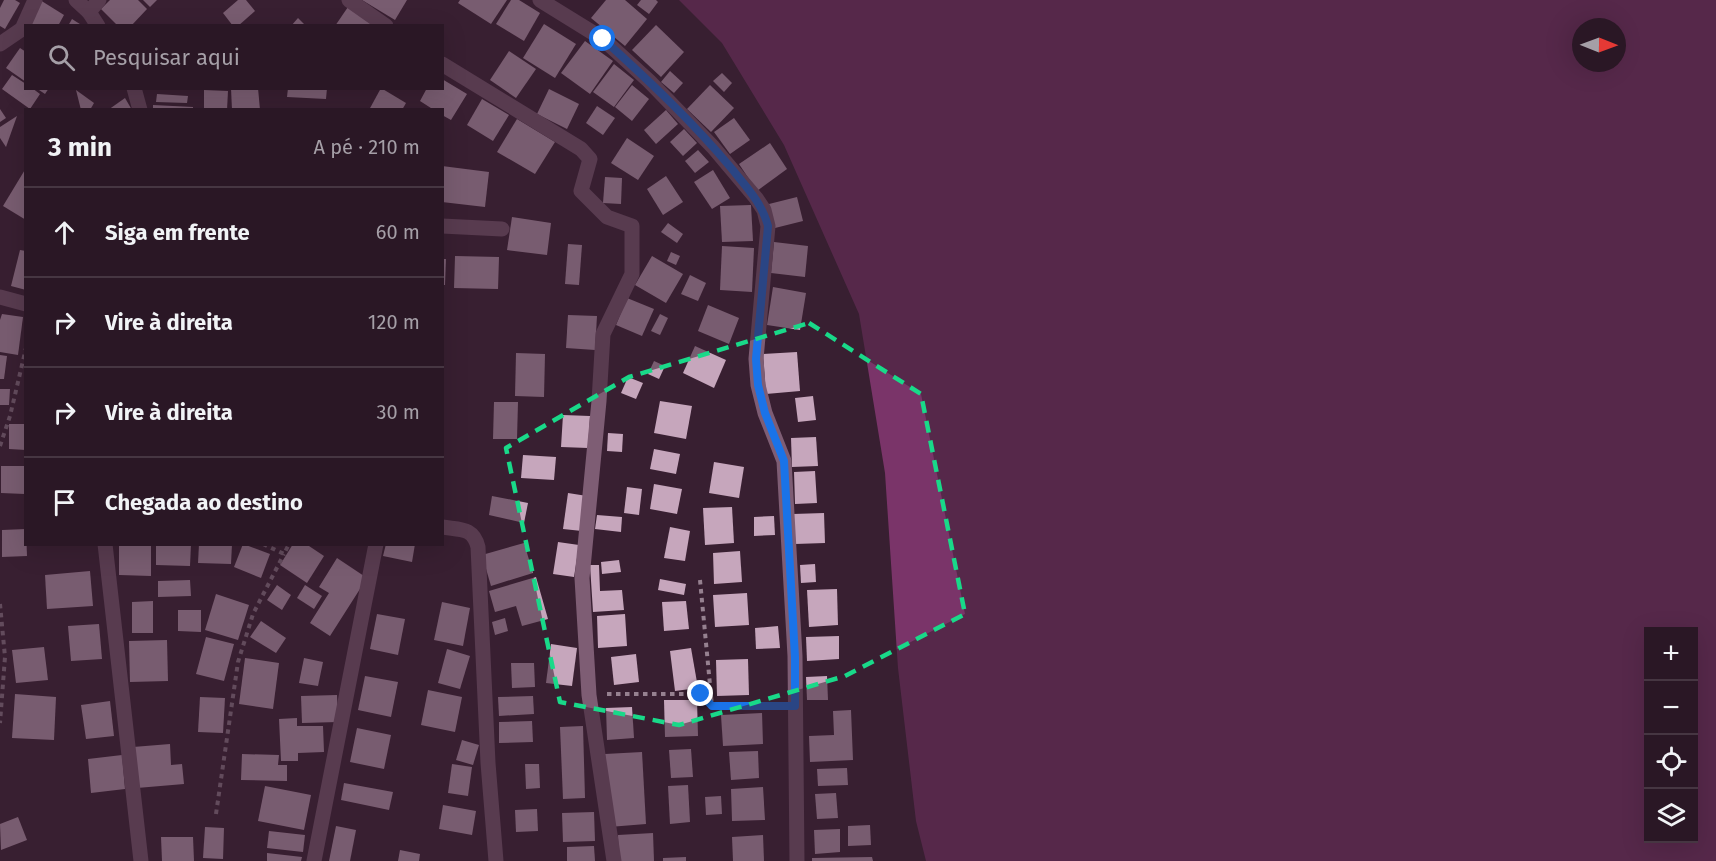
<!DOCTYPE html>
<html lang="pt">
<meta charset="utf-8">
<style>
:root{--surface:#2a1725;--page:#362432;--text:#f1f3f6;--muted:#a59fa7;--line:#463642}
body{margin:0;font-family:"Fira Sans",sans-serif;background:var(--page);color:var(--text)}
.controls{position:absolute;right:18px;bottom:18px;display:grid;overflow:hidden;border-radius:0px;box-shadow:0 6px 24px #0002}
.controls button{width:54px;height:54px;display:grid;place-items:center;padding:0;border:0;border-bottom:2px solid var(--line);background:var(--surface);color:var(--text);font:30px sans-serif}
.compass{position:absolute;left:1572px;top:18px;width:54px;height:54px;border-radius:50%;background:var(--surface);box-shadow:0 6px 24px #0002;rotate:91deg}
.stop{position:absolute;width:18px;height:18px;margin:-14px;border:4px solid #1a73e8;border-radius:50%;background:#fff}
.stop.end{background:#1a73e8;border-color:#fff;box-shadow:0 2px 6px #0008}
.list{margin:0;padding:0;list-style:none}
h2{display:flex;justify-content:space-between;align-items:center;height:78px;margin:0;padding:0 24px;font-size:26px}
h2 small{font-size:20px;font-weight:400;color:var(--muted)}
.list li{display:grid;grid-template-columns:39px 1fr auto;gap:18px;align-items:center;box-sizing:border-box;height:90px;padding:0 24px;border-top:2px solid var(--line)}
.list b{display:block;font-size:22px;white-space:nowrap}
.list em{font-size:20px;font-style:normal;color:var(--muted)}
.icon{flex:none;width:33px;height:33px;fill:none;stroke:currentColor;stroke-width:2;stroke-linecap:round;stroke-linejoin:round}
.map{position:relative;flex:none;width:1716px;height:861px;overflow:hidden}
.search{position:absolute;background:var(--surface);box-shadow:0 6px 24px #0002;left:24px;top:24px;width:420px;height:66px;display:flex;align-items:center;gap:15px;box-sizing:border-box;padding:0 21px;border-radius:0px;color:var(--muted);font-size:22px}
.panel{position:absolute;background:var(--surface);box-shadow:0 6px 24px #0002;left:24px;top:108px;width:420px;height:438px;border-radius:0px}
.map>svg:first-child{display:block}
.water{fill:#7a3469;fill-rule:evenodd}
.building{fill:#c6a6bc}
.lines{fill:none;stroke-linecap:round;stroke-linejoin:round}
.path{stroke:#968190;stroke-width:4;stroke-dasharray:4.5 4.5;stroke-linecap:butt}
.minor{stroke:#7e5d74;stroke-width:15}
.route{stroke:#1a73e8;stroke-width:8}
.marked{fill:none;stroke:#19d989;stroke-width:4.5;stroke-dasharray:12 8;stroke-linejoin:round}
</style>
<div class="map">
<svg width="1716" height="861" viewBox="0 0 1716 861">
<rect width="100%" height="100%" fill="#381f31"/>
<!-- water -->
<path class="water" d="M679,0H1716V861H926L916,821L898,668L885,473L859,314L784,145L722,43ZM1581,27H1617V63H1581ZM1648,632H1694V838H1648Z"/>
<!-- building -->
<g class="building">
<polygon points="4,0 15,0 20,3 5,29 0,26 0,8"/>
<polygon points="40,0 64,15 58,26 26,26"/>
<polygon points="110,0 138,0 147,9 131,26 118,26 101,9"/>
<polygon points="143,0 157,0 150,7"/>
<polygon points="238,0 246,0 255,11 238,26 233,26 223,13"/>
<polygon points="362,0 407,0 395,20"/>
<polygon points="460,0 507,0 491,24 458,3"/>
<polygon points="511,0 519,0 540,13 524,41 496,24"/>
<polygon points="606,0 625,0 647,19 625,46 591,18"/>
<polygon points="641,0 656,0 658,2 649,14 637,5"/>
<polygon points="348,7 374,26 335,26"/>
<polygon points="298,18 306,26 291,26"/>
<polygon points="72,19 83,26 68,26"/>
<polygon points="544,24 576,44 555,78 523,58"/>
<polygon points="656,25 684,52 661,77 632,50"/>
<polygon points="585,41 613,61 590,94 561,73"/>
<polygon points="20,48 26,52 26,82 6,68"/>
<polygon points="509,51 536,69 516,98 490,80"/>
<polygon points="614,64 634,80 614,107 593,92"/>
<polygon points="670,71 683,83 674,93 661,82"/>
<polygon points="722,73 732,83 724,92 713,81"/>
<polygon points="12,75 26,84 26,88 32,88 40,94 30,109 2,89"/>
<polygon points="442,79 467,94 451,120 442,115 442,110 434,110 420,101 427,88 442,88"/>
<polygon points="632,85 649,99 632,121 615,107"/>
<polygon points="710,85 734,108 711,132 687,109"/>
<polygon points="36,88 49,88 45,94"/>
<polygon points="231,88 258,88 260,110 232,110"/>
<polygon points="288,88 327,88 326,99 287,97"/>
<polygon points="381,88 406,103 402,110 369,110"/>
<polygon points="549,89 579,104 567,129 537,114"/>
<polygon points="76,90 94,103 90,110 81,110"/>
<polygon points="204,90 228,91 227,110 204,110"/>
<polygon points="157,94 188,96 187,103 156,102"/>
<polygon points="125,98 132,110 108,110"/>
<polygon points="482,99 509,115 493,141 467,125"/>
<polygon points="153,105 193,107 193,110 153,110"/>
<polygon points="597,106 615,118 603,135 586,123"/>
<polygon points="0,109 6,118 0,122"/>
<polygon points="666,110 678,124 656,144 644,130"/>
<polygon points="17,116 6,147 0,138 0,127"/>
<polygon points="734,118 750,140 730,154 714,132"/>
<polygon points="517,119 555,142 535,174 497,152"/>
<polygon points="684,129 697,143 683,156 670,142"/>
<polygon points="627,138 654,156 638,180 611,163"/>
<polygon points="770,143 787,169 757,191 739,164"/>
<polygon points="698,150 709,162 695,173 685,161"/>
<polygon points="442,166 489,172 485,207 442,202"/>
<polygon points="26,168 26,220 3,206"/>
<polygon points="713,170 730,198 712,209 694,182"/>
<polygon points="666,176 683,202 663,215 647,189"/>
<polygon points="605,177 622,178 621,204 603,203"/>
<polygon points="797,197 803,221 775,228 769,204"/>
<polygon points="751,205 753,241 722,242 720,206"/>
<polygon points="512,217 551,223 547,255 507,250"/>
<polygon points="668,223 683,234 677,243 661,232"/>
<polygon points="774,242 808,246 805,277 771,273"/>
<polygon points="568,244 582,245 579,285 565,284"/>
<polygon points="722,246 754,248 752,292 720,290"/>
<polygon points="20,250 26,251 26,290 11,286"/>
<polygon points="671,252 680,256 676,265 667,261"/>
<polygon points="455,256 499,257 498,289 454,288"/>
<polygon points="652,256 683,274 666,303 635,285"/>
<polygon points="442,259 446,259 445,285 442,285"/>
<polygon points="690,275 706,283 698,301 681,294"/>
<polygon points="773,287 806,293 800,330 767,325"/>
<polygon points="627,298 654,309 642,336 616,325"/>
<polygon points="708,305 739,318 729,344 698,331"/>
<polygon points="2,314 23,317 18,355 0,352 0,320"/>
<polygon points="660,314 668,318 660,335 651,331"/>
<polygon points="568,315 597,316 595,350 566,348"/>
<polygon points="695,346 726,360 714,388 683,373"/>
<polygon points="797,352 800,391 766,394 763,354"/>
<polygon points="516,353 545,354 544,397 515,396"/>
<polygon points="0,355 7,356 4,379 0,379"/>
<polygon points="654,361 665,366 659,379 648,374"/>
<polygon points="628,377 643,383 636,399 621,393"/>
<polygon points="0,389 10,389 9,405 0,405"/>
<polygon points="813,396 816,420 798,422 795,398"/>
<polygon points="660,401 692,406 686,439 654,433"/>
<polygon points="494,402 518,402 517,439 493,439"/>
<polygon points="563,415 590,416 588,448 561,447"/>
<polygon points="9,424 26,424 26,450 9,449"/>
<polygon points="608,433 623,434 622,452 607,451"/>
<polygon points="816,437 818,466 792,467 791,438"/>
<polygon points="654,449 680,454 676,474 650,469"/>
<polygon points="523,455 556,457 554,480 521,478"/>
<polygon points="714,462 744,467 739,498 709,493"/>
<polygon points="1,466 25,466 25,494 1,493"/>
<polygon points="815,471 817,503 795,504 794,472"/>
<polygon points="654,484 682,489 677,514 650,509"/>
<polygon points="627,487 642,489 639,515 624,513"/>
<polygon points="568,493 587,496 582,531 563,529"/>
<polygon points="492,496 528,503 524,523 489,515"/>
<polygon points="732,507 734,543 705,545 703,508"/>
<polygon points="824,513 825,543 795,544 793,514"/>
<polygon points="597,515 622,517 621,532 595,529"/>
<polygon points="774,516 775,535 754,536 754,517"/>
<polygon points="670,527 690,531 685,561 664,558"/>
<polygon points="26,529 27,556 2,557 2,530"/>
<polygon points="558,542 579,545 574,577 553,574"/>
<polygon points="524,543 533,573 491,586 482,555"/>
<polygon points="119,544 151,544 151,576 119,575"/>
<polygon points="156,544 191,544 190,566 156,565"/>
<polygon points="199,544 232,544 231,564 198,563"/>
<polygon points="243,544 270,554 261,578 234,567"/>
<polygon points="293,544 306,544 324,556 307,583 280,565"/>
<polygon points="386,544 415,544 412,562 383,556"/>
<polygon points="740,551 742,582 714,584 713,553"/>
<polygon points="337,558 367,578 330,636 310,623 329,593 319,587"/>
<polygon points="619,560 621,572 602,574 601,562"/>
<polygon points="815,564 816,582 801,583 800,565"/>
<polygon points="590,565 599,565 600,591 622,590 624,610 593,612"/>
<polygon points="90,571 93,606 47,609 45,575"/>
<polygon points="536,577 548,619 522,626 516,606 495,612 489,591"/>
<polygon points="660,579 686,584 684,595 658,590"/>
<polygon points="190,580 191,596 158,597 158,581"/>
<polygon points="277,585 291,595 282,610 267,600"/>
<polygon points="305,585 322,596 314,609 297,598"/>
<polygon points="837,589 838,625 809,627 807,590"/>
<polygon points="747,593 749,625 715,627 713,595"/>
<polygon points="216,594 249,605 238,640 205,630"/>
<polygon points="153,601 153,633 132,633 132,602"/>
<polygon points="686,601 689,629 664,631 662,602"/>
<polygon points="442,602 470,608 463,646 434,640"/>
<polygon points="178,610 201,610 201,632 178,631"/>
<polygon points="377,614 405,619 398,655 370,649"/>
<polygon points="625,614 627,646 598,648 597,616"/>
<polygon points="505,618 508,631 495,635 492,622"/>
<polygon points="261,621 286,638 276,653 250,637"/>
<polygon points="99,624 102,659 71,661 68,626"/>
<polygon points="778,626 780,648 756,649 755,628"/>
<polygon points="839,636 839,659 807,661 806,637"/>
<polygon points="206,637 234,644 224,681 196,674"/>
<polygon points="167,640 168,681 130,682 129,641"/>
<polygon points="551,644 577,648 572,686 546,683"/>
<polygon points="44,647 48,680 16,683 12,650"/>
<polygon points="691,648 698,688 675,691 670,651"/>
<polygon points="447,649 470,656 460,689 438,683"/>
<polygon points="636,654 639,682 614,685 611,657"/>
<polygon points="245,658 279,663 273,709 239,704"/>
<polygon points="304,658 323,662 318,686 299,683"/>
<polygon points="748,659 749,695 717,696 716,660"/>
<polygon points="511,663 534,663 535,687 512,688"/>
<polygon points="365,676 398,682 391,717 358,710"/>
<polygon points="827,676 828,700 807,700 806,677"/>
<polygon points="428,690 462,697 455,732 421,725"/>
<polygon points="15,694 56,697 54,740 12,738"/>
<polygon points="337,695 338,722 302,723 301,696"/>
<polygon points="533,696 534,714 499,716 498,697"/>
<polygon points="200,697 225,698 223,733 198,732"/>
<polygon points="664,700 697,700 698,736 665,737"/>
<polygon points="110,701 114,736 86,739 81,705"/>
<polygon points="632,707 634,738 607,740 606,708"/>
<polygon points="851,710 853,760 810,762 809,736 834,735 833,711"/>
<polygon points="762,713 763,744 723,746 721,715"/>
<polygon points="297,718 297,726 323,726 324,752 298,753 298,761 281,761 279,719"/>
<polygon points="532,721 533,742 499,743 499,722"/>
<polygon points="583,726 585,798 563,799 560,727"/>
<polygon points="357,728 391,735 384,769 350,762"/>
<polygon points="462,740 479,745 473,765 456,760"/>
<polygon points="170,744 171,765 182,764 184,784 137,788 133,747"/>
<polygon points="691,749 693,777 671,778 669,750"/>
<polygon points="758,751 759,778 731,780 729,752"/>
<polygon points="642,752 646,824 609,827 605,754"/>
<polygon points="242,754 279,755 278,765 287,765 287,781 241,780"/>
<polygon points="122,755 125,789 91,793 88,759"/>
<polygon points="452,764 472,767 468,796 448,793"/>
<polygon points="525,764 539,764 540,788 526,789"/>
<polygon points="847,768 848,785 818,786 817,769"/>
<polygon points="344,783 393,792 389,810 341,800"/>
<polygon points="688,785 690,822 670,824 668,786"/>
<polygon points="265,786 311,795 304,830 258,821"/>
<polygon points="763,787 765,820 732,821 731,789"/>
<polygon points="836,793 838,818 817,819 815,794"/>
<polygon points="721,796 722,814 706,815 705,797"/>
<polygon points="443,805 476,811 472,835 439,829"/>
<polygon points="537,809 538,831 516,832 515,810"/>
<polygon points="594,812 595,841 563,842 562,813"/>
<polygon points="18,817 27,840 1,850 0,824"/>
<polygon points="870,825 871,845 848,846 848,826"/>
<polygon points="336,826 356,830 350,861 329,861"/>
<polygon points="205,827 224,828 223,859 203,858"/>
<polygon points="840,829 840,852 815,854 814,830"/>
<polygon points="269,831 305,835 303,852 267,848"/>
<polygon points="653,833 654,861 619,861 618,835"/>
<polygon points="763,835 764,861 733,861 732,837"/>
<polygon points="161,837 193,837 194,861 162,861"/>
<polygon points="594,846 595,861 567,861 567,847"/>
<polygon points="400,850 420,854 419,861 398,861"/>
<polygon points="267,853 302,857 301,861 267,861"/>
<polygon points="686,857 686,861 663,861 663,858"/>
<polygon points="872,857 873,861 812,861 812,858"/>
</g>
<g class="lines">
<!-- path -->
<g class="path">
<polyline points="0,446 10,416 26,348"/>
<polyline points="263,544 284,554 289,544"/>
<polyline points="700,580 712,706 775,706"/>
<polyline points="0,604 5,657 0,723"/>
<polyline points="607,694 701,694 712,705"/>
<polyline points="216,814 238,662 253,614 284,554"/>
</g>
<!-- minor -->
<g class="minor">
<polyline points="76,0 89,12 98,26"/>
<polyline points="349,0 386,26"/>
<polyline points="540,0 603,39 649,81 713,147 756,198 764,210 768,226 756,359 758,385 765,413 784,461 795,656 797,861"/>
<polyline points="89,12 99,0"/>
<polyline points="0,44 22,29 35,0"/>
<polyline points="442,64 581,149 590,159 581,191 607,217 632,226 632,274 603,334 599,401 582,578 589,695 614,861"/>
<polyline points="134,88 140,110"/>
<polyline points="442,226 502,229"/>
<polyline points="0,297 26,304"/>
<path d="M442,527C460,530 473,527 478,547L488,763L496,861"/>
<polyline points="105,544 141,861"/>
<polyline points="314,861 376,544"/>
</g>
</g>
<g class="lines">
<!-- route -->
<path class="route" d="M603,39C648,80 693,122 732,169C747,188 762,203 768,226L756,359L758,385L765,413L784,461L795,657V706H712L701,694"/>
</g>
<!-- marked area -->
<path d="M0 0H1716V861H0ZM809,323L921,394L965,614L845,676L679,725L560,702L506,448L629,377Z" fill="#381f31" fill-opacity=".55" fill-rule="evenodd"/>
<path class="marked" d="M809,323L921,394L965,614L845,676L679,725L560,702L506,448L629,377Z"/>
</svg>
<div class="controls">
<button>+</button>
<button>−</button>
<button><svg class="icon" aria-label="locate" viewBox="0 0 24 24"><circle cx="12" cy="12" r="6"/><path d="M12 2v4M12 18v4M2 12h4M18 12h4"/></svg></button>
<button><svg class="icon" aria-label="layers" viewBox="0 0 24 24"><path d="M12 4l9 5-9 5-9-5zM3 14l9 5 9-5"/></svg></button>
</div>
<svg class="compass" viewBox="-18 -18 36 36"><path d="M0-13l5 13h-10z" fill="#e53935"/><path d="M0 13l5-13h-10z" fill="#a59fa7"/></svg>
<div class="stop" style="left:603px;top:39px"></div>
<div class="stop end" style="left:701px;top:694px"></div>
<div class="search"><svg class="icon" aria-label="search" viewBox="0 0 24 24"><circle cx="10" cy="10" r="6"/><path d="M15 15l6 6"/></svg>Pesquisar aqui</div>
<section class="panel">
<h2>3 min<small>A pé · 210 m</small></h2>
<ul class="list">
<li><svg class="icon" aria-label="ahead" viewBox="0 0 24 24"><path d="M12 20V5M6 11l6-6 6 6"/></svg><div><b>Siga em frente</b></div><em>60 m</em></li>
<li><svg class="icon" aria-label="right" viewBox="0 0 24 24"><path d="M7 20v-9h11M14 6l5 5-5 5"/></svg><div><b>Vire à direita</b></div><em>120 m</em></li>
<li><svg class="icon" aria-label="right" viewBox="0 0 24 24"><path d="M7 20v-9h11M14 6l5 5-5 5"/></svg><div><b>Vire à direita</b></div><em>30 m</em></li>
<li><svg class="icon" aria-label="arrive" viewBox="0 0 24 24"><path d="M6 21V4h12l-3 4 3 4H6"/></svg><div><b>Chegada ao destino</b></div></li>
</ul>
</section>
</div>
